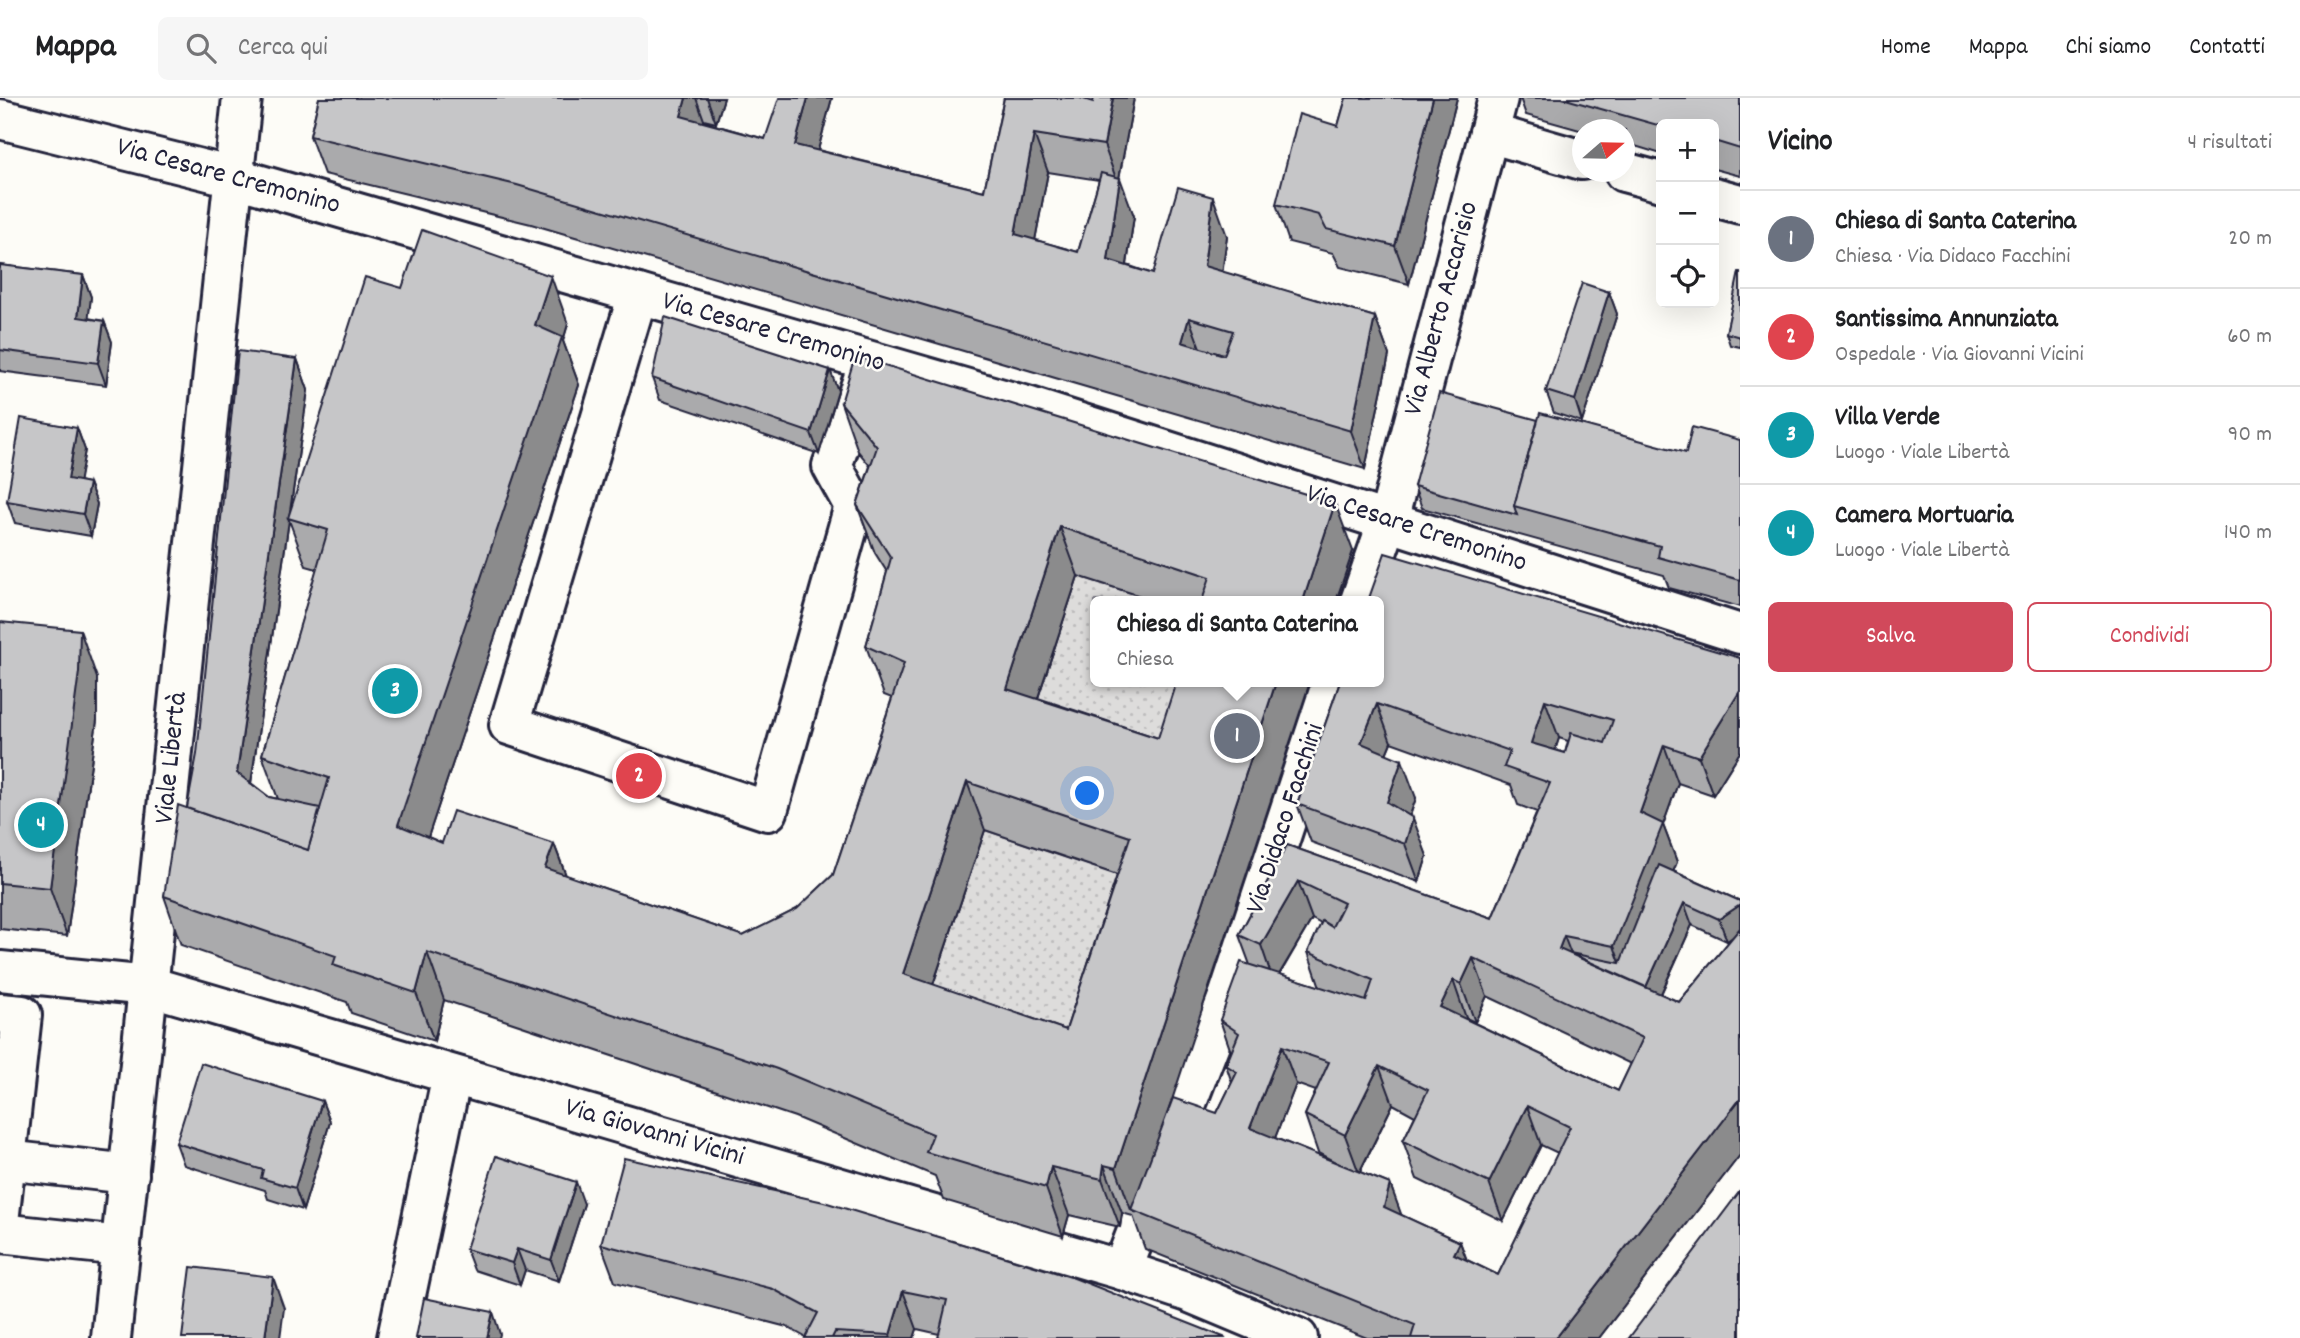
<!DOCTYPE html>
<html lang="it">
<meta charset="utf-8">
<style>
:root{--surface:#fff;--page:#f6f6f6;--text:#202124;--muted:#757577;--line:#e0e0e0;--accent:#d1495b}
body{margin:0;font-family:Dekko,sans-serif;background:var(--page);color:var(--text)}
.controls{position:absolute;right:21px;top:21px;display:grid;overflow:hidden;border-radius:10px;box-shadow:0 7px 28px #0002}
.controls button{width:63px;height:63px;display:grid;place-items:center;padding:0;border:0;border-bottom:2px solid var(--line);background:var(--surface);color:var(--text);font:35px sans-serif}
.compass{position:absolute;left:1572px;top:21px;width:63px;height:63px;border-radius:50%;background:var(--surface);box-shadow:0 7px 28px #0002;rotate:70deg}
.you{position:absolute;left:1088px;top:696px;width:24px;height:24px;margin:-18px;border:5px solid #fff;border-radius:50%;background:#1a73e8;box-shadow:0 0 0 10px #1a73e833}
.badge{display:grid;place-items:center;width:46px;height:46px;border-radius:50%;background:var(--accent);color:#fff;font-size:23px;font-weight:700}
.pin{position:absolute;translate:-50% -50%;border:4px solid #fff;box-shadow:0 2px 7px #0006}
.popup{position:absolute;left:1090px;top:498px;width:294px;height:91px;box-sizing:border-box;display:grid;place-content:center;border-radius:10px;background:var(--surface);filter:drop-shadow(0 2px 5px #0005);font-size:23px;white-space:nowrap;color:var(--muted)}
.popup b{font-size:26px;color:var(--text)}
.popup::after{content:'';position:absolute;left:50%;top:100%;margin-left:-14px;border:14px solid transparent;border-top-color:var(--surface)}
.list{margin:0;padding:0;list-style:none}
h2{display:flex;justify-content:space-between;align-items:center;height:91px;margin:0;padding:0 28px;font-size:30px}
h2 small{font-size:23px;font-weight:400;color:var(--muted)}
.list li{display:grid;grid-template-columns:46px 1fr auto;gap:21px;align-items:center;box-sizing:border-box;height:98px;padding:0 28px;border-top:2px solid var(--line)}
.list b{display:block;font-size:26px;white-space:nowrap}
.list p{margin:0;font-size:23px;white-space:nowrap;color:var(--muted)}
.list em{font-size:23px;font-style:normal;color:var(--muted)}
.actions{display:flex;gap:14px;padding:21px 28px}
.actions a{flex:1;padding:16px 0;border:2px solid var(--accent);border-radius:10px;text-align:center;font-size:24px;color:var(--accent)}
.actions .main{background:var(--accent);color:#fff}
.icon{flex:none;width:38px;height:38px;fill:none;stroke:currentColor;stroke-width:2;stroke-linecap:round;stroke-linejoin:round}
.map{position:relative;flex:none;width:1740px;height:1240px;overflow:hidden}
header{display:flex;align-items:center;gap:42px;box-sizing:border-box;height:98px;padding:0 35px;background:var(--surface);border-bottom:2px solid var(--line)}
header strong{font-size:33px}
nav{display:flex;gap:38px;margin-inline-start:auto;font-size:24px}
.search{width:490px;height:63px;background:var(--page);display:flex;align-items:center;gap:18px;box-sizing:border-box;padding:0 24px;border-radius:10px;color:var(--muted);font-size:26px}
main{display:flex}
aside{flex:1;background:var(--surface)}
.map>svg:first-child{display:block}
.grass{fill:url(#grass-dots);stroke:#807f8b;stroke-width:2}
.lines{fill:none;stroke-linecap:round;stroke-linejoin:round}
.minor-casing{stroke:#22223b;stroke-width:44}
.minor{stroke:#fdfcf7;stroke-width:38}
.wall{fill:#aaaaac;stroke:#22223b;stroke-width:2;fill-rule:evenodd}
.shaded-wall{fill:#8b8b8c;stroke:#22223b;stroke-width:2}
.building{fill:#c6c6c8;stroke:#22223b;stroke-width:2;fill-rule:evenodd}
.labels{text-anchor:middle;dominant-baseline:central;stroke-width:5;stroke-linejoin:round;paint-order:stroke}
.street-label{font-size:28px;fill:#22223b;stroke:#fdfcf7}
</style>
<header>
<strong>Mappa</strong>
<div class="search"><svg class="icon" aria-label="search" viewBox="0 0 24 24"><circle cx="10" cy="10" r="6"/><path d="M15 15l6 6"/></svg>Cerca qui</div>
<nav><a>Home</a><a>Mappa</a><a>Chi siamo</a><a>Contatti</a></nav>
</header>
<main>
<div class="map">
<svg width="1740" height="1240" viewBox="0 0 1740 1240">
<defs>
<pattern id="grass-dots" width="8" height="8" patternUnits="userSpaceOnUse" patternTransform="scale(1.75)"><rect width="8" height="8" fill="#dddcdb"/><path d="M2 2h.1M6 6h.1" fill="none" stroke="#bdbcbd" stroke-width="1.8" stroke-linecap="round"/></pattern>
</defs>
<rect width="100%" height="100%" fill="#fdfcf7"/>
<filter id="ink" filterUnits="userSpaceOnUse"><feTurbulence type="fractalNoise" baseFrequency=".0143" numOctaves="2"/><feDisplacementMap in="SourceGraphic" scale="14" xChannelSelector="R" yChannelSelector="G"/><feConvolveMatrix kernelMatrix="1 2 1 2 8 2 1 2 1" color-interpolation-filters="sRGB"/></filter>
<g filter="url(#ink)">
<!-- grass -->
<g class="grass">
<polygon points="1078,478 1156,503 1095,503 1095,584 1210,584 1176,688 1025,639"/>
<polygon points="985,732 1148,787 1083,980 920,925"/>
</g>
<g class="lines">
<defs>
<g id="minor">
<polyline points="0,21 233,79 1030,309 1740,536"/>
<polyline points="1489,35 1582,62"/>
<polyline points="1624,74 1661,84"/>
<polyline points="1714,99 1740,106"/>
<polyline points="638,196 509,627 768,713 854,408 832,368 866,273"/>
<polyline points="1360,503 1388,423 1498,0"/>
<polyline points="0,873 149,888 1122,1172 1188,1194 1298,1240"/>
<polyline points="0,915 22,917 0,1115"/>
<polyline points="6,1062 129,1076"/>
<polyline points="0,1135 121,1148"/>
<polyline points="1122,1172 1228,899 1332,584"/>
<polyline points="111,1240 242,0"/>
<polyline points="397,1240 452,977"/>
</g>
</defs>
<!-- minor casing -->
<use href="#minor" class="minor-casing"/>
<!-- minor -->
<use href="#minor" class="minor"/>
</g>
<!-- wall -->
<g class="wall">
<path d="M319,0H724L716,25L704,22V24L765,41L832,0L818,52L984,93L1004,0L1088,2L1093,4L1134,0L1119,80L1134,118L1127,167L1153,176L1227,138L1222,174L1375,219L1389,257L1365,371L531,126L324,76L310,38ZM1048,74L1099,82L1078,154L1035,142Z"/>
<polygon points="1346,0 1457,0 1409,186 1340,169 1333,155 1289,144 1276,106 1338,28"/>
<polygon points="1520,0 1740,0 1740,78 1714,71 1714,26 1661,26 1661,56 1625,45 1625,32 1583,32 1583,33 1526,17"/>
<polygon points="0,167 83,177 91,199 88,220 104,223 112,244 106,287 0,273"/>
<polygon points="1740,174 1740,249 1730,247 1726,235"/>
<path d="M402,190L568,226L563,243L579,287L428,739L442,745L554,746L566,777L743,838L797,811L833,777L892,600L884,597L866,548L887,474L875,455L857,407L870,368L858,353L841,305L1353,453L1336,503H1156L1078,478L1038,600L1158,640L1165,1022L1217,1015L1232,985L1226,967L1231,954L1220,922L1250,867L1239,837L1287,747L1492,820L1537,714L1518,707L1511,687L1391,644L1386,656L1416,700L1410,718L1427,758L1419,784L1311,744L1297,706L1340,584L1740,560V654L1713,697L1678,685L1663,727L1677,764L1673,773L1740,803V1057L1599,1240H1367L1145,1151L1133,1118L1122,1115L1120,1129L1069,1117L1063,1138L944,1102L935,1078L795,1019L444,902L434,943L351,915L347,904L181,847L164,798L187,710L297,261L308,292L290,413ZM289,422L306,468L317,471L262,657L278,701L269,699L251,685ZM1559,640L1568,643L1565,655L1555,652ZM985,732L1117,777L1066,932L933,887ZM1312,821L1321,826L1308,854L1320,889L1280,876ZM1692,827L1727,843L1733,839L1679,904L1661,896ZM1487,898L1631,966L1618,993L1466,921V920L1475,924ZM1296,986L1316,993L1305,1017L1318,1055L1341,1067L1275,1040ZM1393,1006L1415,1018L1403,1043L1417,1081L1503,1123L1541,1047L1558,1055L1498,1177L1467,1162L1460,1144L1401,1117L1390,1086L1360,1074Z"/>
<polygon points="1609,194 1617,216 1582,324 1554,315 1546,293"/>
<polygon points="830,272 838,293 819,356 660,302 652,280"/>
<polygon points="1538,322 1686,355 1740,342 1740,509 1669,490 1664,477 1422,410 1414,388"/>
<polygon points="77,330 85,352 79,383 89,385 97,406 91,438 15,425 7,403"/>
<polygon points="0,524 97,580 97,622 67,838 0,831"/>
<polygon points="322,1003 330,1024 303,1112 268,1101 265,1092 184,1067 176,1045"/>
<polygon points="584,1106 559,1183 525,1172 520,1187 474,1172 466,1151"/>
<polygon points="601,1146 1074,1180 939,1236 917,1231 914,1240 805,1240 805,1239 787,1229 615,1184"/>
</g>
<!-- shaded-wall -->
<g class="shaded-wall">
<polygon points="686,0 696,0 704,22 695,56 681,18"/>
<polygon points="707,0 724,0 716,25"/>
<polygon points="808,0 832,0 809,85 795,47"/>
<polygon points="1113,0 1134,0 1118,86 1104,47"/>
<polygon points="1433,0 1457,0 1409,186 1395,148"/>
<polygon points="1034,36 1048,74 1029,174 1015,136"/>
<polygon points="1120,80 1134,118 1122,200 1108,162"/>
<polygon points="1213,99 1227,138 1218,207 1204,168"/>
<polygon points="83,177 91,199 86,241 78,219"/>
<polygon points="551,178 568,226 563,243 579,287 416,775 398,727 535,227"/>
<polygon points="1609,194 1617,216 1582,324 1575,302"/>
<polygon points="1375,219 1389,257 1365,371 1351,333"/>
<polygon points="1189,220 1203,258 1182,244"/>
<polygon points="104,223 112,244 106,287 98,265"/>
<polygon points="297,261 308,292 289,420 288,420 289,422 248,706 237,675"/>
<polygon points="830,272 838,293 819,356 811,335"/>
<polygon points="77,330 85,352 76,403 68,381"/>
<polygon points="89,385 97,406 91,438 83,416"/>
<polygon points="1335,405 1353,453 1336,503 1303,503"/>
<polygon points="1060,429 1078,478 1025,639 1007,591"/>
<polygon points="80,532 97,580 97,622 67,838 50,790"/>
<polygon points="1276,584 1310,584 1135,1114 1131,1112 1116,1070"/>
<polygon points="1740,593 1740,654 1713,697 1699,659"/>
<polygon points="1545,602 1559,640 1545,683 1531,645"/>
<polygon points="1377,606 1391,644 1375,683 1361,645"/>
<polygon points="1664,647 1678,685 1663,727 1677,764 1628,887 1614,848 1640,715"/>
<polygon points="1402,662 1416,700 1401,742 1387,704"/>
<polygon points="967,684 985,732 920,925 903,876"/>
<polygon points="1413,720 1427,758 1419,784 1405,746"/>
<polygon points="554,746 572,794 545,770"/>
<polygon points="1298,783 1312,821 1274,885 1261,847"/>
<polygon points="1684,805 1692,827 1649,922 1641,900"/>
<polygon points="1740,807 1740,834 1727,843 1719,821"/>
<polygon points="1564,838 1577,872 1559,851"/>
<polygon points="427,854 444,902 434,943 416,895"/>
<polygon points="1473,860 1487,898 1475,924 1461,886"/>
<polygon points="1453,882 1466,920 1454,947 1440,909"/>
<polygon points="1282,948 1296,986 1264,1068 1250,1030"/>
<polygon points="1379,968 1393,1006 1359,1075 1345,1037"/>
<polygon points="1740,1001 1740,1057 1599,1240 1556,1240"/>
<polygon points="322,1003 330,1024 303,1112 295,1090"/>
<polygon points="1527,1008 1541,1047 1503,1123 1489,1085"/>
<polygon points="1104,1067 1122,1115 1120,1129 1102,1081"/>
<polygon points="1051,1069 1069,1117 1063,1138 1046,1090"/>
<polygon points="576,1084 584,1106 559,1183 551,1162"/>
<polygon points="1390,1086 1404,1124 1384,1109"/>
<polygon points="1460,1144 1474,1182 1454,1156"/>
<polygon points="517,1151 525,1172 520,1187 512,1165"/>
<polygon points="273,1179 284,1210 280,1240 265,1240"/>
<polygon points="903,1193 917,1231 914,1240 891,1240 890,1237"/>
<polygon points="493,1214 500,1236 499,1240 487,1240"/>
</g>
<!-- building -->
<g class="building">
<path d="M319,0H686L681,18L765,41L779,0H808L795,47L984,93L1004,0H1080L1093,4L1094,0H1113L1104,47L1034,36L1015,136L1078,154L1101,75L1120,80L1108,162L1153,176L1178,89L1213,99L1204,168L1375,219L1351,333L517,87L310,38ZM1189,220L1233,233L1224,257L1182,244Z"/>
<polygon points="1346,0 1433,0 1395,148 1326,131 1319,117 1276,106 1299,16 1338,28"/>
<polygon points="1562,0 1740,0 1740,51 1714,43 1714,26 1661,26 1661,28"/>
<path d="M422,132L551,178L535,227L562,239L398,727L442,745L453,713L554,746L545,770L743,838L797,811L833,777L904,565L866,548L891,460L857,407L877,349L841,305L855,258L1335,405L1303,503H1202L1210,479L1060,429L1007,591L1158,640L1176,584H1276L1116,1070L1104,1067L1102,1081L1051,1069L1046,1090L926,1054L933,1036L777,971L427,854L416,895L333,867L336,858L164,798L178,707L308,752L329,680L262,657L328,432L288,420L365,179L402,190ZM967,684L1130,739L1066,932L903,876Z"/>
<polygon points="0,167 83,177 78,219 104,223 98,265 0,252"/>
<polygon points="1739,174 1740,174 1740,239 1726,235"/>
<polygon points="1582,185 1609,194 1575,302 1546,293"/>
<polygon points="665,219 830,272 811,335 652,280"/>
<polygon points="238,253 297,261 237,675 269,699 320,710 308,752 187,710 197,656"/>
<polygon points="1439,295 1538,322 1514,408 1517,417 1414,388"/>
<polygon points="1540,315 1686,355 1692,329 1740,342 1740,482 1658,459 1660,448 1514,408"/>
<polygon points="21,320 77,330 68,381 89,385 83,416 7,403"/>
<path d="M1385,455L1740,560V593L1699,659L1664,647L1640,715L1663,726L1614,848L1564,838L1559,851L1679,904L1740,830V1001L1556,1240H1411L1415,1227L1131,1112L1173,1000L1217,1015L1237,974L1226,967L1239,935L1220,922L1241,864L1366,903L1373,882L1308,854L1322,823L1332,829L1344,805L1298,783L1261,847L1239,837L1287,747L1492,820L1550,685L1504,669L1510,653L1377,606L1361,645L1402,662L1387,704L1413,720L1405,746L1297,706L1340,584H1379V503H1368ZM1545,602L1613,622L1605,645L1571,635L1565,655L1531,645ZM1473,860L1643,940L1618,993L1440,909L1453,882L1461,886ZM1282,948L1329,964L1305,1017L1345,1037L1379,968L1428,992L1403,1043L1489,1085L1527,1008L1570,1029L1498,1177L1454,1156L1460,1144L1384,1109L1390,1086L1250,1030Z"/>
<polygon points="0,524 80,532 79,574 50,790 0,785"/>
<polygon points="1659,767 1740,803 1740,807 1719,821 1684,805 1646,889 1570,855 1620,865"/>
<polygon points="201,965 322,1003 295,1090 261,1080 263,1072 176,1045"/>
<polygon points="496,1058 576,1084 551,1162 517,1151 512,1165 466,1151"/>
<polygon points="624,1060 824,1104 1074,1180 1226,1240 938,1240 947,1202 903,1193 890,1237 835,1234 832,1240 805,1240 818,1215 773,1191 601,1146"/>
<polygon points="1740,1093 1740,1240 1629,1240"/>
<polygon points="191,1169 273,1179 265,1240 182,1240"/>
<polygon points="424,1200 493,1214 487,1240 416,1240"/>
</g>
</g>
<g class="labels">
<!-- street labels -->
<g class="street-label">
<text transform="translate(228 80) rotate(15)">Via Cesare Cremonino</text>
<text transform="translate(1443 211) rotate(-75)">Via Alberto Accarisio</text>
<text transform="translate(773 236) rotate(16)">Via Cesare Cremonino</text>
<text transform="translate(1416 432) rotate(18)">Via Cesare Cremonino</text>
<text transform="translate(173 660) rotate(-84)">Viale Libertà</text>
<text transform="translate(1287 721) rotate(-72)">Via Didaco Facchini</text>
<text transform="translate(654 1036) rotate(16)">Via Giovanni Vicini</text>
</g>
</g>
</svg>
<div class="controls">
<button>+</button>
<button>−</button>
<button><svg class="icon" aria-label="locate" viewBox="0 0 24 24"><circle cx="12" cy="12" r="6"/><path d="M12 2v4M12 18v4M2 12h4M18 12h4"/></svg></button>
</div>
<svg class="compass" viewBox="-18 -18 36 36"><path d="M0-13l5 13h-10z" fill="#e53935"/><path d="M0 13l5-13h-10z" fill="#757577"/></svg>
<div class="you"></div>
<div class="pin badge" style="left:1237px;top:638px;background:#6b7280">1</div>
<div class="popup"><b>Chiesa di Santa Caterina</b>Chiesa</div>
<div class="pin badge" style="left:639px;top:678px;background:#e0444e">2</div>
<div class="pin badge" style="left:395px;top:593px;background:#0f9aa8">3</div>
<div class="pin badge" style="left:41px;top:727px;background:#0f9aa8">4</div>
</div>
<aside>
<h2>Vicino<small>4 risultati</small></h2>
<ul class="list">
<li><span class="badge" style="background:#6b7280">1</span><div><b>Chiesa di Santa Caterina</b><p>Chiesa · Via Didaco Facchini</p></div><em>20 m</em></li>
<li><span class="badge" style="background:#e0444e">2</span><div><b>Santissima Annunziata</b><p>Ospedale · Via Giovanni Vicini</p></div><em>60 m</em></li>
<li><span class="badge" style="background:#0f9aa8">3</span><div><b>Villa Verde</b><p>Luogo · Viale Libertà</p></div><em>90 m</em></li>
<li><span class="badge" style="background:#0f9aa8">4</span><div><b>Camera Mortuaria</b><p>Luogo · Viale Libertà</p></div><em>140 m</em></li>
</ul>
<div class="actions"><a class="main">Salva</a><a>Condividi</a></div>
</aside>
</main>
